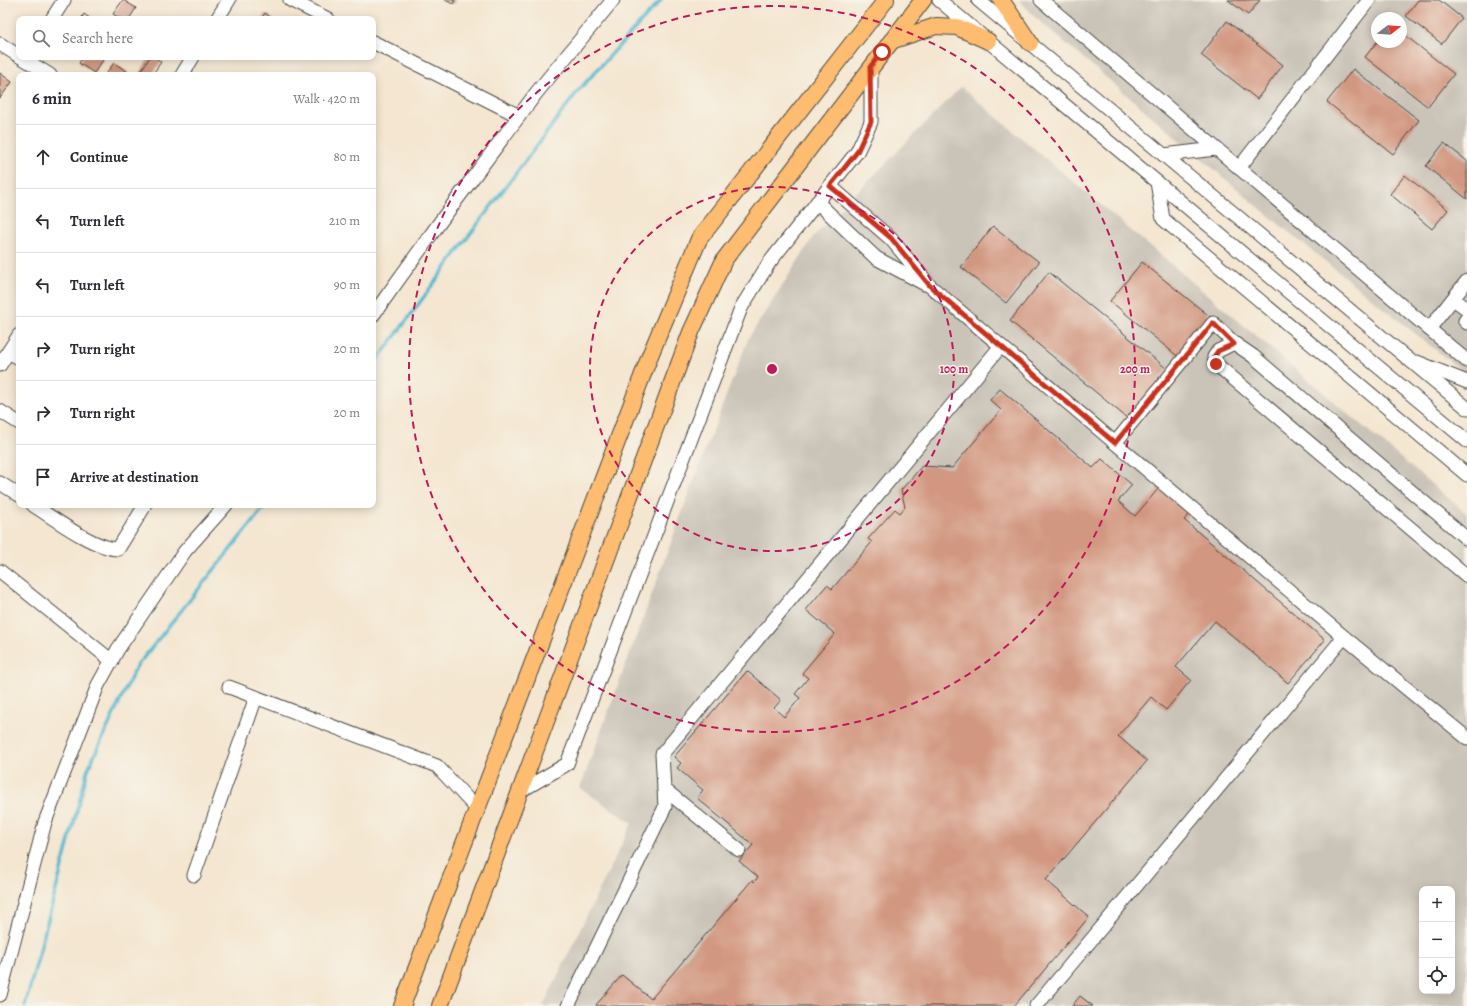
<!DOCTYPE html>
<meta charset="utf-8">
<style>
:root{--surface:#fff;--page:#f7f7f7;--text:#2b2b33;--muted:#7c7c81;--line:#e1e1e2}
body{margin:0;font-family:Alegreya,serif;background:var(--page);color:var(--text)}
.controls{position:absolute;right:12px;bottom:12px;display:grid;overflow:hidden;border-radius:8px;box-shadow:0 2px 10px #0003}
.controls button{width:36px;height:36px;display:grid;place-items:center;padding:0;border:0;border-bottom:1px solid var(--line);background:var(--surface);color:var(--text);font:20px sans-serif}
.compass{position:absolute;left:1371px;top:12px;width:36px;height:36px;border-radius:50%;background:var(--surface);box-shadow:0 2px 10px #0003;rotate:73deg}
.stop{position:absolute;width:12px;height:12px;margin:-9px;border:3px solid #c8321e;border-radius:50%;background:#fff}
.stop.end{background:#c8321e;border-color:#fff;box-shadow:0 1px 4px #0008}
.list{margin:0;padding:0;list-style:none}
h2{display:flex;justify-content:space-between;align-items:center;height:52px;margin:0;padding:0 16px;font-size:17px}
h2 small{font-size:13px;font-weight:400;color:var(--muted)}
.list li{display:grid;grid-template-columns:26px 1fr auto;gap:12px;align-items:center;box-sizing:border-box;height:64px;padding:0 16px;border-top:1px solid var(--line)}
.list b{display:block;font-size:15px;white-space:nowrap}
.list em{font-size:13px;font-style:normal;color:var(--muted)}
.icon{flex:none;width:22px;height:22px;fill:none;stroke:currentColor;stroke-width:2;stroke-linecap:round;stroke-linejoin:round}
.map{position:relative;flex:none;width:1467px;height:1006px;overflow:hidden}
.search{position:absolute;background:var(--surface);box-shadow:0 2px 10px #0003;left:16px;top:16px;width:360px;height:44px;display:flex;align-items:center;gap:10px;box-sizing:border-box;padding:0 14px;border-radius:8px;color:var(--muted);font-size:15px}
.panel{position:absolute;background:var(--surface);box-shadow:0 2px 10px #0003;left:16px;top:72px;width:360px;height:436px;border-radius:8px}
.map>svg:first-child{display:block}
.industrial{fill:#cac3b8;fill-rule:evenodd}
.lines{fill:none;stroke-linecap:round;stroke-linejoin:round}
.stream{stroke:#51b8cf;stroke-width:3.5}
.building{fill:#d29780}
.minor-casing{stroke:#494744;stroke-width:15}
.major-casing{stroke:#494744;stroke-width:18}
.minor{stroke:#fff;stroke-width:13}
.major{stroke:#fdbc6f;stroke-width:16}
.route{stroke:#c8321e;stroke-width:5}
.ring{fill:none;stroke:#c2185b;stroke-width:2;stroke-dasharray:7 5}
.centre{fill:#c2185b;stroke:#f7f3e8;stroke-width:2}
.ring-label{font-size:12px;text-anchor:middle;font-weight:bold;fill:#c2185b;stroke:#f7f3e8;stroke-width:3;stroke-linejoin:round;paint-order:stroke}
</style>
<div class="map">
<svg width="1467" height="1006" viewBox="0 0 1467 1006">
<rect width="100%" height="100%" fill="#f7f3e8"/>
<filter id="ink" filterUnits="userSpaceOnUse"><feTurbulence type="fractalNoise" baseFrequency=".025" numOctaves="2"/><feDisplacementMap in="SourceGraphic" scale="8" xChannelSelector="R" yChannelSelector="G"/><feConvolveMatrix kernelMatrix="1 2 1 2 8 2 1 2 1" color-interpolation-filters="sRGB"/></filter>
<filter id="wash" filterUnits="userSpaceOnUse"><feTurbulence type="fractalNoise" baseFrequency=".012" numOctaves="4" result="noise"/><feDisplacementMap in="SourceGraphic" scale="16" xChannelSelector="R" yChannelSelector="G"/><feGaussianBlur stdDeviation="0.9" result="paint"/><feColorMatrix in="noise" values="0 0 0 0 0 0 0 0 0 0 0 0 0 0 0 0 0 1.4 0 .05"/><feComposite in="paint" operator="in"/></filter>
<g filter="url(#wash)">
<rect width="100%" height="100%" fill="#f4e6d0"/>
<!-- industrial -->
<g class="industrial">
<path d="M1019,0H1467V375L1275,221L1035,17ZM1377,18H1401V42H1377Z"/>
<path d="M961,87L1467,514V1006H543L632,823L580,788L700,464L748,339L814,236ZM1422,889H1452V991H1422Z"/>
</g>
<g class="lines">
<!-- stream -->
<g class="stream">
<polyline points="373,366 465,241 578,91 661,0"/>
<polyline points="25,1006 88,769 136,667 266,505"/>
</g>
</g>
<g id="blocks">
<!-- building -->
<g class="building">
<polygon points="123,0 136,8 129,19 121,19 113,14"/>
<polygon points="445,0 455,0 453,4"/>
<polygon points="1228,0 1260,0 1248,15"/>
<polygon points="1418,0 1439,0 1462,18 1442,44 1406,16"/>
<polygon points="265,13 273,19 261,19"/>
<polygon points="84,14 91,19 81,19"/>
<polygon points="1227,21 1283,65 1257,99 1201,55"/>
<polygon points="1401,32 1454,74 1428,107 1365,57 1377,42 1401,42"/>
<polygon points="83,57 98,57 103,60 94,73 79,63"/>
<polygon points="150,57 154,57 161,62 152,75 145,75 140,72"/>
<polygon points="114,63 128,72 126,75 105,75"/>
<polygon points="1353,69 1419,120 1393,154 1327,102"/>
<polygon points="0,73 12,82 0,98"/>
<polygon points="1444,143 1467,161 1467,199 1426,166"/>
<polygon points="1405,175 1448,210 1432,229 1390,194"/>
<polygon points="993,226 1039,262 1006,303 961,267"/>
<polygon points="1142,262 1213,319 1181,359 1110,301"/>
<polygon points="1049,272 1167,369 1127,418 1010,321"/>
<polygon points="1000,389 1093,468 1102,459 1132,485 1118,501 1135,516 1159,488 1189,514 1184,520 1325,640 1288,683 1215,621 1176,667 1191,680 1166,710 1151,697 1118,736 1147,761 1046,880 1089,917 1014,1006 597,1006 596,1005 622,975 651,999 752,880 754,882 758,877 739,861 753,845 697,798 703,790 677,768 681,763 674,757 747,671 781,700 774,708 784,717 800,698 795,694 808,678 802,673 835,634 806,610 827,585 832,589 872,542 868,539 895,509 900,513 905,507 901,490 922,466 952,468 1001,410 990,400"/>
<polygon points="1080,996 1093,1006 1072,1006"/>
</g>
</g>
</g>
<g filter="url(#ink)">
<use href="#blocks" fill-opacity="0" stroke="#494744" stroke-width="1"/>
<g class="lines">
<defs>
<g id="minor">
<polyline points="290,0 328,19"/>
<polyline points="939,0 1467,441"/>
<polyline points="978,0 1467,408"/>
<polyline points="1041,0 1467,361"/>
<polyline points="52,19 64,0"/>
<polyline points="217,19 229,0"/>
<polyline points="373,42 519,116"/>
<polyline points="0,44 19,56"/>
<polyline points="21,57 50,75"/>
<polyline points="182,75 193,57"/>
<polyline points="1164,155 1216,149"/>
<polyline points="1239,168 1369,0"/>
<polyline points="1157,182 1163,219 1467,475"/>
<polyline points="830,186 891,239 930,286 1344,637 1467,738"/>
<polyline points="817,202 876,258 925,284"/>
<polyline points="1453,299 1467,309"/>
<polyline points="373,315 443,218 537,92 613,0"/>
<polyline points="1467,318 1465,321 1467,323"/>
<polyline points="1429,329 1467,281"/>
<polyline points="8,352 19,358"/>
<polyline points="1417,362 1467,382"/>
<polyline points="0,365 19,335"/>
<polyline points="0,411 19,423"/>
<polyline points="1115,443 1213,323 1234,343"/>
<polyline points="0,483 19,495"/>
<path d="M33,505C53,518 95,549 118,549L144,507V505"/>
<polyline points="1467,539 1253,356 1234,343 1218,351 1214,357 1216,364 1467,576"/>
<polyline points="0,571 112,661"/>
<polyline points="229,687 437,766 477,809"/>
<polyline points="664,789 739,850"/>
<polyline points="519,792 567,764 741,308 769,263 857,152 871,122 871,67"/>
<polyline points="194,875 256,697"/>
<polyline points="0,995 45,822 98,685 118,649 185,551 226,505"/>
<polyline points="568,1006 665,807 662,754 1001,346"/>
<polyline points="1036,1006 1344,637"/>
</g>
<g id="major">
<polyline points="1001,0 1030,43"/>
<polyline points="891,41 936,26 957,27 988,41"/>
<polyline points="402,1006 651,353 699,239 886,0"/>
<polyline points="440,1006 691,332 724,260 923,0"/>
</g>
</defs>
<!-- minor casing -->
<use href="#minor" class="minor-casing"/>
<!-- major casing -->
<use href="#major" class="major-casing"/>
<!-- minor -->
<use href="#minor" class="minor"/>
<!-- major -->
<use href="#major" class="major"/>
</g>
</g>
<g class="lines" filter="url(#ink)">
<!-- route -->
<polyline class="route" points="882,52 870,67 871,122 857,152 830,186 891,238 930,286 1115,443 1213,323 1234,344 1218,351 1214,357 1216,364"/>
</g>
<!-- distance rings -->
<g class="ring">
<circle cx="772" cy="369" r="182"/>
<circle cx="772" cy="369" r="363"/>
</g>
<circle cx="772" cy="369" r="6" class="centre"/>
<g class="ring-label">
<text x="954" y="373">100 m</text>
<text x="1135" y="373">200 m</text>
</g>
</svg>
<div class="controls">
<button>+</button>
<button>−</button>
<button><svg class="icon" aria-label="locate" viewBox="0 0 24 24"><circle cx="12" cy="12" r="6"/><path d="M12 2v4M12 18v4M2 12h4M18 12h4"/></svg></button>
</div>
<svg class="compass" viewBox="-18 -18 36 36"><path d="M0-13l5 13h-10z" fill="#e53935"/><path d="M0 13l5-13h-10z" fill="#7c7c81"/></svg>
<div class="stop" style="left:882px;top:52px"></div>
<div class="stop end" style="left:1216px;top:364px"></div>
<div class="search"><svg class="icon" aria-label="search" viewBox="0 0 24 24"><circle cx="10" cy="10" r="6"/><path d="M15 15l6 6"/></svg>Search here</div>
<section class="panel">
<h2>6 min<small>Walk · 420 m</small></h2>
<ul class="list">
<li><svg class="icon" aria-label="ahead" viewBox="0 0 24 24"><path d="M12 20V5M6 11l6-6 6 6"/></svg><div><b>Continue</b></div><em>80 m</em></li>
<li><svg class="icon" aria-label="left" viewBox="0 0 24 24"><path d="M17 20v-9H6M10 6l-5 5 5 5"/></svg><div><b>Turn left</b></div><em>210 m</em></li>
<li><svg class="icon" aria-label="left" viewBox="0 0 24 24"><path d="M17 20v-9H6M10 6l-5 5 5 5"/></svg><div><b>Turn left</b></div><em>90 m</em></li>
<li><svg class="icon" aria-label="right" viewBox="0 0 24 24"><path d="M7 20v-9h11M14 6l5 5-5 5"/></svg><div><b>Turn right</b></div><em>20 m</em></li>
<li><svg class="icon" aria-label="right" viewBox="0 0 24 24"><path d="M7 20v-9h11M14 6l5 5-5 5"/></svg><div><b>Turn right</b></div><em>20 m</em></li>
<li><svg class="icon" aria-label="arrive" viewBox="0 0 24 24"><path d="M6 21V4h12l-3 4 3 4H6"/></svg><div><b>Arrive at destination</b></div></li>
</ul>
</section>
</div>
